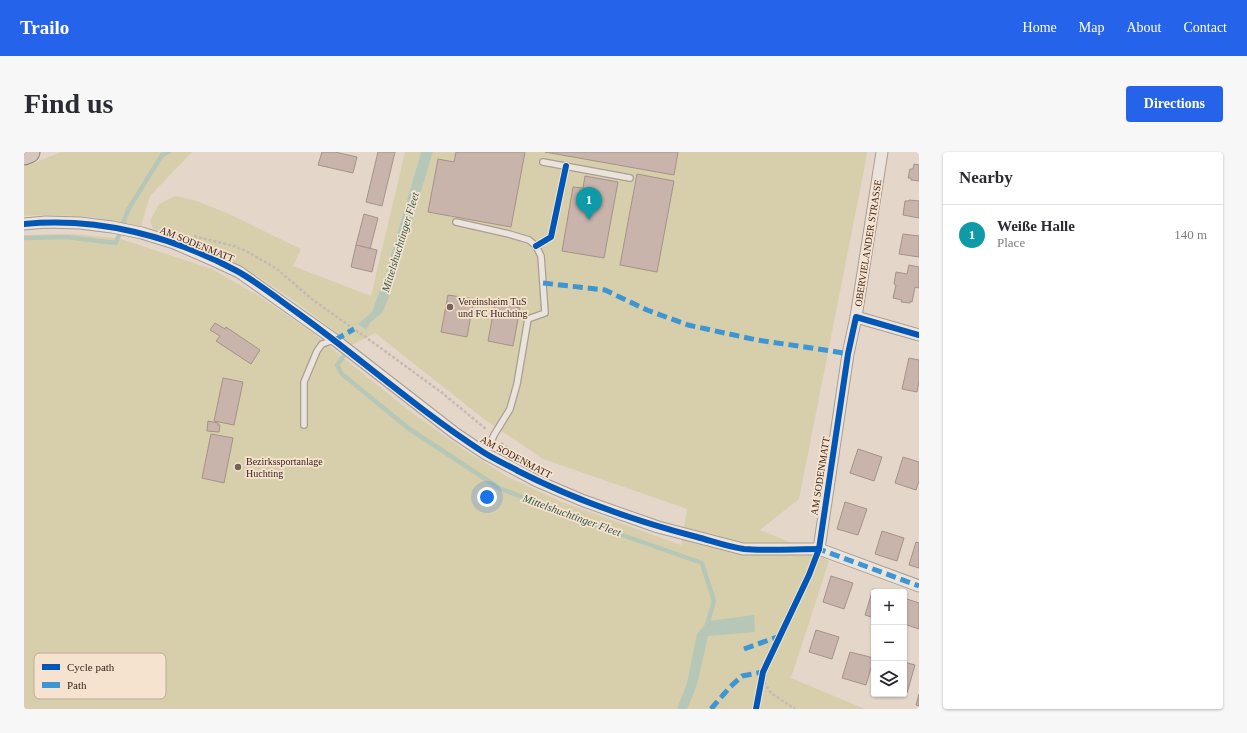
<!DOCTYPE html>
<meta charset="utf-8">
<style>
:root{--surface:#fff;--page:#f7f7f7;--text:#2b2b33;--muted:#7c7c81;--line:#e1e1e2;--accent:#2563eb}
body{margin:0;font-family:"Times New Roman",serif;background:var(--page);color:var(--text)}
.controls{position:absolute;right:12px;bottom:12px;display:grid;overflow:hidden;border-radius:4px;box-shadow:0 1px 3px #0004}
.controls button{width:36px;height:36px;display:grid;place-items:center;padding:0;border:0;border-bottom:1px solid var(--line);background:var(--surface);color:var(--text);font:20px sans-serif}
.you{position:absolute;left:463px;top:345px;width:14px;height:14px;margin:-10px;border:3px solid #fff;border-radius:50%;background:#1a73e8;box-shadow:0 0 0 6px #1a73e833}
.badge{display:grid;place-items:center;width:26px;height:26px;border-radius:50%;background:var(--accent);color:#fff;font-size:13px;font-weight:700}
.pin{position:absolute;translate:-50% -33px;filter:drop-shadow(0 1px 2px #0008)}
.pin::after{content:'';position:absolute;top:21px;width:14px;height:12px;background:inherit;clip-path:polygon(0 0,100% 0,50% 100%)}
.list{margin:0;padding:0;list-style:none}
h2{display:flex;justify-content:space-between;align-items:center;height:52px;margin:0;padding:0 16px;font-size:17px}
h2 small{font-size:13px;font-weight:400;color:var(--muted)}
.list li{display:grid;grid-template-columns:26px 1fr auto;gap:12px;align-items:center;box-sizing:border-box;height:60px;padding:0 16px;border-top:1px solid var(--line)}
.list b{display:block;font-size:15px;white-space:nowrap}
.list p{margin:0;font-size:13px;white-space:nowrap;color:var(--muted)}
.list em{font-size:13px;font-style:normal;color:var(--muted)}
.icon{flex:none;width:22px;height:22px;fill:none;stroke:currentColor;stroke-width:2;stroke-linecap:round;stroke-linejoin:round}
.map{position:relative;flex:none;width:895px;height:557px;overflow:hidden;border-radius:4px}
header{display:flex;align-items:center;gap:24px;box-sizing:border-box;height:56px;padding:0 20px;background:var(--accent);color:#fff}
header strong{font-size:19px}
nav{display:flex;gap:22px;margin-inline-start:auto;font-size:14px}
.intro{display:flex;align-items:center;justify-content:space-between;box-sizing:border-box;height:96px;padding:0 24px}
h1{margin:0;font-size:28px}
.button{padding:10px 18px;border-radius:4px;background:var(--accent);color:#fff;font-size:14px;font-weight:700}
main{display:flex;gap:24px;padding:0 24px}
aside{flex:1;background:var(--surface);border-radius:4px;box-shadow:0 1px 3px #0004}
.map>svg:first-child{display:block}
.green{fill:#d7cfac}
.water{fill:#b6c7b8}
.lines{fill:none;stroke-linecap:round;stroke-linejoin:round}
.stream{stroke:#b6c7b8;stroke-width:4.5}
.building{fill:#c8b4ab;stroke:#a49289}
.lane-casing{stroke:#a99d94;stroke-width:8}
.street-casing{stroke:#a99d94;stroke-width:13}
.highway-casing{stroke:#8e827a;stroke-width:23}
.path{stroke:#c4bab3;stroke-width:2.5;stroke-dasharray:3 2;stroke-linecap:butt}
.lane{stroke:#ebe4dc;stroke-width:5.5}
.street{stroke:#ebe4dc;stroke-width:11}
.highway{stroke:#d6c6bb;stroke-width:21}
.quiet{stroke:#3e95d4;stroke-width:5;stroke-dasharray:10 5;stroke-linecap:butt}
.cycleway-casing{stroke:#f6e3cf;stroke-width:8}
.cycleway{stroke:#0057b8;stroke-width:6}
.poi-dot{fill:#746359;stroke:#f6e3cf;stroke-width:1.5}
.labels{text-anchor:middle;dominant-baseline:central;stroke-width:3.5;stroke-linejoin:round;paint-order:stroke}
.street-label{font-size:10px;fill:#37241c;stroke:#f6e3cf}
.poi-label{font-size:10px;fill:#37241c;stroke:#f6e3cf;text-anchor:start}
.water-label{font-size:11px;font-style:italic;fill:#2b574b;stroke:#f6e3cf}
.key{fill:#f6e3cf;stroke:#bdaa99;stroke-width:1}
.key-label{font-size:11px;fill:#37241c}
</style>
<header>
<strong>Trailo</strong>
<nav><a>Home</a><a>Map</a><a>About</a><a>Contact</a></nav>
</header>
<div class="intro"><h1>Find us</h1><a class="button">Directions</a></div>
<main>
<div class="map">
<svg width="895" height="557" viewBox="0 0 895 557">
<rect width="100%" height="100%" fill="#e4d7ca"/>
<!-- green -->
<g class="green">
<polygon points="37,0 168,0 126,44 117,74 69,65 25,63 0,64 0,15"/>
<path d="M381,0H397L360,127L348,161L334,172L342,178L347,170L359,160L366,143L409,0H843L842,8L775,347L736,378L789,399L805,409L767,526L841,557H0V83L48,82L94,86L188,117L235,144L285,178L387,260L439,297L484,325L538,350L657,393L663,357L519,307L461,268L351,181L328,193C280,155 229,116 172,91C159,85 143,82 129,77L126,69L135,52L151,44L170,48L203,61L277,97L269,114L347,144Z"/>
</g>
<!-- water -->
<g class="water">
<polygon points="397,0 409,0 366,143 359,160 347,170 342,178 334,172 348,160 360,127"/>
<polygon points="730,463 731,480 684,484 673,533 663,557 653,557 663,531 673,482 684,469"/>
</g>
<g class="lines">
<!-- stream -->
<g class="stream">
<polyline points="0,86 42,85 92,91 104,58 138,3 145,0"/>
<polyline points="319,205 313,213 318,222 384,276 475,336 578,376 678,411 690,449 683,473"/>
</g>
</g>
<!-- building -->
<g class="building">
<polygon points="298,0 311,0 333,5 329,21 294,13"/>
<polygon points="354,0 371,0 358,54 342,50"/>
<polygon points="432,0 501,0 487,75 404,60 414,7 430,10"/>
<polygon points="521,0 654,0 650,23"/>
<polygon points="890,12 895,13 895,29 887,28 887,26 884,26 886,17 889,17"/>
<polygon points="613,22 650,29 633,120 596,113"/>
<polygon points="561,24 594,30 580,106 538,99 549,35 559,36"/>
<polygon points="885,48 895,49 895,66 879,63 881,49 885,49"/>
<polygon points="340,62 354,66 346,97 332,93"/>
<polygon points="879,82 895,84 895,105 875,102"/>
<polygon points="332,93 353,98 348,120 327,115"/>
<polygon points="885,113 895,115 895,136 891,135 888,150 886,149 886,151 877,150 878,148 869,146 872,133 870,132 872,120 883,122"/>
<polygon points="424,143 450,147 443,185 417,180"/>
<polygon points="471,151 496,156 489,194 464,189"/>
<polygon points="191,171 201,177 202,175 236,198 227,212 192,189 196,184 186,178"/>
<polygon points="885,206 895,208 895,229 893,240 878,237"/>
<polygon points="199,226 219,230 210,273 190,269"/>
<polygon points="184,269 194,271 194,273 196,273 195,280 183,279"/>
<polygon points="187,282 209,286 200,331 178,326"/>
<polygon points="834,297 858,305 850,329 826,321"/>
<polygon points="879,305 895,310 895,329 892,338 871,331"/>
<polygon points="821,350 843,357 834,383 813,377"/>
<polygon points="858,379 880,386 873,409 851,402"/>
<polygon points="892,390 895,391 895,416 885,413"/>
<polygon points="807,424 829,431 820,457 799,450"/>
<polygon points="849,437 860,440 850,440 850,466 841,463"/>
<polygon points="883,447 895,451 895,477 880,472 880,456"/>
<polygon points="792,478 815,485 808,507 785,500"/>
<polygon points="826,500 850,506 842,533 818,526"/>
<polygon points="880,510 891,513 883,541 880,540"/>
<polygon points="895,542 895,554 892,553"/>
</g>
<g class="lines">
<defs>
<g id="lane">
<polyline points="519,10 606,26"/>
<polyline points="432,70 485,82 505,88 512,94 517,104 521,161 504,167 493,232 486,257 470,283 462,302"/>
<polyline points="280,273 280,230 293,199 298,192 310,188"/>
</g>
<g id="street">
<polyline points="0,72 22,70 56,71 88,75 118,81 150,91 189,108 215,120 311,188 432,282 462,302 513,329 560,349 634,375 719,397 795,397 895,434"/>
<polyline points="832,165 895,183"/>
<polyline points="795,397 824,202 832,165 858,0"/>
</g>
<polyline id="highway" points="0,2 5,0"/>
</defs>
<!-- lane casing -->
<use href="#lane" class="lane-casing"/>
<!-- street casing -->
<use href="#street" class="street-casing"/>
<!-- highway casing -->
<use href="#highway" class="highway-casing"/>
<!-- path -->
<g class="path">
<polyline points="170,84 210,94 222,99 253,117 289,148 347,189 417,240 463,278"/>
<polyline points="477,291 492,302"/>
<polyline points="739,520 741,532 747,541 771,557"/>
</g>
<!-- lane -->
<use href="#lane" class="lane"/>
<!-- street -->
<use href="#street" class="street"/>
<!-- highway -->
<use href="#highway" class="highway"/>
<!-- quiet -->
<g class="quiet">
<polyline points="519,131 581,138 623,158 664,173 733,188 808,199 824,202"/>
<polyline points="311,188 330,177"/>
<polyline points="794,400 795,397 895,434"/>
<polyline points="720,497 756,484"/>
<polyline points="687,557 706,535 718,524 739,520"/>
</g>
<defs>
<g id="cycleway">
<path d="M0,72C74,65 148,84 213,119C233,130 253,146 271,159C335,205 394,258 459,300C470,307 483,313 494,319C551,348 611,369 673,385C688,389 704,395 720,397C743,399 771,397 795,397"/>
<polyline points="512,94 527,85 542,14"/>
<polyline points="732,557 739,520 785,423 795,397 824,202 832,165 895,183"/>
</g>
</defs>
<!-- cycleway casing -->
<use href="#cycleway" class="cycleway-casing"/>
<!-- cycleway -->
<use href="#cycleway" class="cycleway"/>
</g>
<!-- markers -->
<g class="poi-dot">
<circle cx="426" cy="155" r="4"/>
<circle cx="214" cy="315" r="4"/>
</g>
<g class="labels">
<!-- street labels -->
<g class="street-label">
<text transform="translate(844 91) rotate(-81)">OBERVIELANDER STRASSE</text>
<text transform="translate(173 92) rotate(22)">AM SODENMATT</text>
<text transform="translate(492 305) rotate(28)">AM SODENMATT</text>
<text transform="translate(796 324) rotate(-81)">AM SODENMATT</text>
</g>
<!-- poi labels -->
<g class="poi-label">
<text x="434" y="149">Vereinsheim TuS<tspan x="434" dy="12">und FC Huchting</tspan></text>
<text x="222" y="309">Bezirkssportanlage<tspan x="222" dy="12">Huchting</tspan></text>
</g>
<!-- water labels -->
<g class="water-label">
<text transform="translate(376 90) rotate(-73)">Mittelshuchtinger Fleet</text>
<text transform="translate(548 363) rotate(20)">Mittelshuchtinger Fleet</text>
</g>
</g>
<!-- legend -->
<rect x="10" y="501" width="132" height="46" rx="6" class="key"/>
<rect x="18" y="512" width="18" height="6" fill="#0057b8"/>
<rect x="18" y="530" width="18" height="6" fill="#3e95d4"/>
<g class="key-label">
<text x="43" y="519">Cycle path</text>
<text x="43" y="537">Path</text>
</g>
</svg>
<div class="controls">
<button>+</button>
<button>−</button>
<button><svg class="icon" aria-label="layers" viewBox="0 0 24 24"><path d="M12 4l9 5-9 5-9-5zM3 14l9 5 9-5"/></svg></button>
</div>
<div class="you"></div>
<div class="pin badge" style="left:565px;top:68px;background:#0f9aa8">1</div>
</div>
<aside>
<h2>Nearby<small></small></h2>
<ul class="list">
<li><span class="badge" style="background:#0f9aa8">1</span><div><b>Weiße Halle</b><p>Place</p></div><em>140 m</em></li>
</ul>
</aside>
</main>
